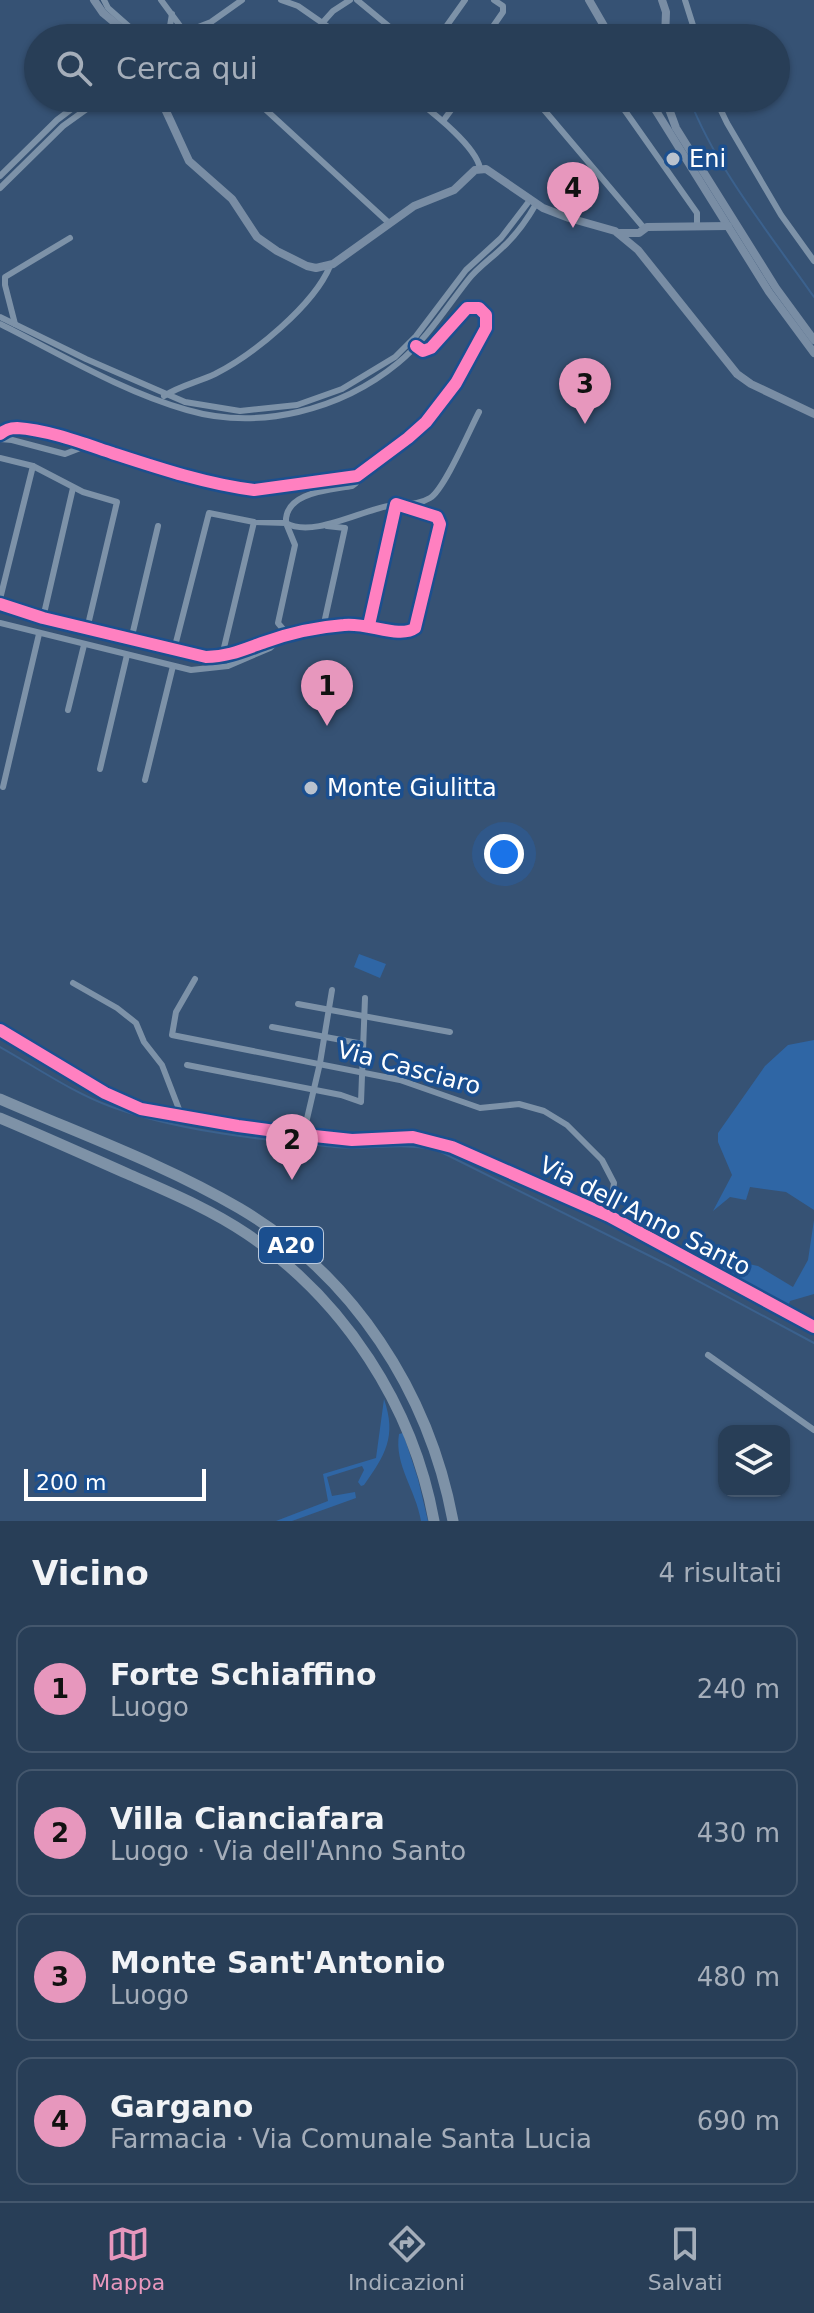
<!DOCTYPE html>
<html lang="it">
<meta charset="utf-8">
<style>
:root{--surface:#283e57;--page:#30455d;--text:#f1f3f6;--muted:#a5aeba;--line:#44576d;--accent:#e797bd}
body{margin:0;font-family:"DejaVu Sans",sans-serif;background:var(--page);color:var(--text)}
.controls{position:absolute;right:24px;bottom:24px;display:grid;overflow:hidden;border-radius:16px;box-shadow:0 2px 6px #0004}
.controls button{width:72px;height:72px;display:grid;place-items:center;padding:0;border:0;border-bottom:2px solid var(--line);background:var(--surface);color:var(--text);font:40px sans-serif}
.scale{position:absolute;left:24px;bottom:20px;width:182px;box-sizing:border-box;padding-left:8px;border:4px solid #fff;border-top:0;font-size:22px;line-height:28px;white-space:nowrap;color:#fff;-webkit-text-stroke:6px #1b4f8f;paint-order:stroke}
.you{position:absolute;left:504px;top:854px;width:28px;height:28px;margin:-20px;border:6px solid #fff;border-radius:50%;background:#1a73e8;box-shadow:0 0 0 12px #1a73e833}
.badge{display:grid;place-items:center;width:52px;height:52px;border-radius:50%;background:var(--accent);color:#111;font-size:26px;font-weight:700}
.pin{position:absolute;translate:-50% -66px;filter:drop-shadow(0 2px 4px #0008)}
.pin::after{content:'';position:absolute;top:42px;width:28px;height:24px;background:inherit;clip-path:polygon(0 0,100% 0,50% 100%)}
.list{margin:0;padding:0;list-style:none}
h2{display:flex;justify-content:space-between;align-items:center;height:104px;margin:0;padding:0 32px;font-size:34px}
h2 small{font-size:26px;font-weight:400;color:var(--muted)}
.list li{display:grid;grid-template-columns:52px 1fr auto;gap:24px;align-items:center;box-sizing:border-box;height:128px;margin:0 16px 16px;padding:0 16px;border:2px solid var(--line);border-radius:16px}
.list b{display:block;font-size:30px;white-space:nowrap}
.list p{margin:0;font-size:26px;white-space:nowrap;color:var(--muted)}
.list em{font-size:26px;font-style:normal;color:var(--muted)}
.icon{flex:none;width:44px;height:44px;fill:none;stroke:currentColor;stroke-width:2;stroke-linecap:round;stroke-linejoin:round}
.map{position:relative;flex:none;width:814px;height:1521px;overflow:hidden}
.search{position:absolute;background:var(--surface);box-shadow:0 2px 6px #0004;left:24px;right:24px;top:24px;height:88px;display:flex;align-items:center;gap:20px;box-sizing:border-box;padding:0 28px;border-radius:44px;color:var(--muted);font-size:30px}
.sheet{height:680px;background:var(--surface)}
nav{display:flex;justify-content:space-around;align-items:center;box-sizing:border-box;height:112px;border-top:2px solid var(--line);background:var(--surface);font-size:22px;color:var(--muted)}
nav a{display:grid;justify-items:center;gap:4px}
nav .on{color:var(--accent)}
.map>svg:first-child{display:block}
.green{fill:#2f66a5}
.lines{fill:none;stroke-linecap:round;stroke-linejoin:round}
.stream{stroke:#3b618d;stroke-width:2}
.street{stroke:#7d92a8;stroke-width:6}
.secondary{stroke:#798da4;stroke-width:8}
.highway{stroke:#7e92a7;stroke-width:11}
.cycleway-casing{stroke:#1b4f8f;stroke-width:17}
.cycleway{stroke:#ff80c0;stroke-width:12}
.poi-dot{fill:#b9c2ce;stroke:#1b4f8f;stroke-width:3}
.labels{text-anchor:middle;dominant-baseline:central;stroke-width:7;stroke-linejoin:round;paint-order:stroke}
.shield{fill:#1b4f8f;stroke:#bbcadd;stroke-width:2}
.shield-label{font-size:22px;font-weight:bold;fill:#fff}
.poi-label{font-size:24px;fill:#fff;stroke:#1b4f8f;text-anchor:start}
.street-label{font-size:24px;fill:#fff;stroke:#1b4f8f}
</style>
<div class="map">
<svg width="814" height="1521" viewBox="0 0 814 1521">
<rect width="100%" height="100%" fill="#365274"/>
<!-- green -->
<g class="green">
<polygon points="359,954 386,964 380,978 354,967"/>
<polygon points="814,1040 814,1210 786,1192 750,1187 746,1200 730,1197 713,1211 732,1175 718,1142 718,1133 765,1066 788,1045"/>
<polygon points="814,1220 814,1294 790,1301 787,1309 697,1261 734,1267 734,1261 758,1266 793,1287 808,1260"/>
<path d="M384,1399C397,1437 385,1455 364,1485L361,1486L358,1482L364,1470L362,1466L327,1477L332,1496L355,1492L356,1498L292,1521H276L328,1501L323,1474L376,1458Z"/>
<path d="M403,1433L418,1479L428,1521H421C416,1490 394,1465 399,1434Z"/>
</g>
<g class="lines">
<!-- stream -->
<g class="stream">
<path d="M689,98C717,170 770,234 814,297"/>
<path d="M0,1047C36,1067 73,1093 112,1107C182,1132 260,1139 334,1147C368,1150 402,1142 437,1150L670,1266L814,1343"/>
</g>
<!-- street -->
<g class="street">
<polyline points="104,0 108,8 142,38"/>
<polyline points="161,0 189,38"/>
<polyline points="281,0 298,6 344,38"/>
<polyline points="357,0 403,38"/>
<polyline points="685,0 697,38"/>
<polyline points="324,21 333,11 350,0"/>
<polyline points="155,38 172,36"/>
<polyline points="168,38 172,14"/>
<polyline points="170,38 211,22 242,0"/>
<polyline points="438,38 465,0"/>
<polyline points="485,38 503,12 503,6 494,0"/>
<polyline points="253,98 389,223"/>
<path d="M414,98C433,113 475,145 480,168"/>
<polyline points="534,98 644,228"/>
<polyline points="616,98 697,213 697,225"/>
<polyline points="715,98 727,123 781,215 814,261"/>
<polyline points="443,121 460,98"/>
<polyline points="0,176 57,120 86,98"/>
<polyline points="0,188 63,126 102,98"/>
<polyline points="0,317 86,359 185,402 240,411 297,405 342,389 395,357 416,336 466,270 501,238 530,200"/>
<path d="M0,324C60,354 123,392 187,410C259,431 341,410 398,363C426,340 446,308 468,280C478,267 492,258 503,247C515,236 528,218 536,204"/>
<polyline points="15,324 5,285 5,277 70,238"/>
<path d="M164,396C179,386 198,382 215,374C253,355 314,305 330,266"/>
<path d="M0,434C6,430 9,428 17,428C48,430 82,443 112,453C158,468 206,484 254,490L357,476L408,438L426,422L456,383L486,328V315L479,308H467L431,348L423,351L416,346"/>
<polyline points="0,439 12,440 65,454 88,445"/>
<polyline points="0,458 33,466 83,492 117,502 87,629"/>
<path d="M357,476L356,483L352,486C330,490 284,492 286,523C312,538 360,511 388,506C402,503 417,506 430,498C444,490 470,429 479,412"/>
<polyline points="0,599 33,466"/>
<path d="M0,604L43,618L206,657C228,657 245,649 265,642C290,633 318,627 344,625C367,622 400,639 415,628L440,524L437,517L396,504L369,625"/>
<polyline points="43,618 73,488"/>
<polyline points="0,623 191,670 228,666 270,648 282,637"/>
<polyline points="323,628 345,528 327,526"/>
<polyline points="131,640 158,526"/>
<polyline points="174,650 209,513 254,522 286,523 295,545 278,623 288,635"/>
<polyline points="222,656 254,522"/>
<polyline points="68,710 84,645"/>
<polyline points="100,769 127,655"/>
<polyline points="145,780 173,666"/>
<polyline points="3,787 39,634"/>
<polyline points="195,979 176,1012 172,1035 400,1080 480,1108 519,1104 544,1111 567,1125 602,1160 614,1183 609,1216"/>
<polyline points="73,983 117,1008 136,1023 144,1042 162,1065 182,1117"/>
<polyline points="298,1004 450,1032"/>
<polyline points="272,1027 363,1044"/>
<polyline points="187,1065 341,1095 361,1102 365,998"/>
<polyline points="299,1153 320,1063 332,990"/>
<polyline points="708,1355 814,1430"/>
</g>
<!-- secondary -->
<g class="secondary">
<polyline points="94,0 103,13 133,38"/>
<polyline points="589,0 611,38"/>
<polyline points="662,0 666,12 665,38"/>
<polyline points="160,98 189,161 232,199 257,237 277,251 307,266 316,268 333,264 414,206 454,190 475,170 486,169 543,208 569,218 615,231 638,250 737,374 751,384 814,414"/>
<polyline points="648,98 769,292 814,353"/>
<polyline points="665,98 676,128 776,288 814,340"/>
<polyline points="620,233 639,233 647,227 728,226"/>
<polyline points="0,1030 105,1093 141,1109 238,1126 305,1135 352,1140 413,1137 452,1147 609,1216 814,1327"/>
</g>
<!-- highway -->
<g class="highway">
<path d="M0,1099C80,1134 164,1164 239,1208C353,1275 429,1392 453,1521"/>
<path d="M0,1118C43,1136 85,1155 128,1174C169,1192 210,1209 247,1234C344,1300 413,1405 434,1521"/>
</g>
<defs>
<g id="cycleway">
<path d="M0,434C6,430 9,428 17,428C48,430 82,443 112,453C158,468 206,484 254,490L357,476L408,438L426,422L456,383L486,328V315L479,308H467L431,348L423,351L416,346"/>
<path d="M0,604L43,618L206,657C228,657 245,649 265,642C290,633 318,627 344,625C367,622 400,639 415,628L440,524L437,517L396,504L369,625"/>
<polyline points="0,1030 105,1093 141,1109 238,1126 305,1135 352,1140 413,1137 452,1147 609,1216 814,1327"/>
</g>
</defs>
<!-- cycleway casing -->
<use href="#cycleway" class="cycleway-casing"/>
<!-- cycleway -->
<use href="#cycleway" class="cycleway"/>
</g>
<!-- markers -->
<g class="poi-dot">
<circle cx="673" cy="159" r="8"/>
<circle cx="311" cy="788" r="8"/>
</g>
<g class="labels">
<!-- shield labels -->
<rect class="shield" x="259" y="1227" width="64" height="36" rx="6"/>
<g class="shield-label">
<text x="291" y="1245">A20</text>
</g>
<!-- poi labels -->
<g class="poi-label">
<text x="689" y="159">Eni</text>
<text x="327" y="788">Monte Giulitta</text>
</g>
<!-- street labels -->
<g class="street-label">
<text transform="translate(409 1068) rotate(15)">Via Casciaro</text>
<text transform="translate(645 1216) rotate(27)">Via dell'Anno Santo</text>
</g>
</g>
</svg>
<div class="controls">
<button><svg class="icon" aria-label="layers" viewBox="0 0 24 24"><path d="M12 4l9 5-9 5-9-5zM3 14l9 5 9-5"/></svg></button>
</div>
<div class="scale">200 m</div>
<div class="you"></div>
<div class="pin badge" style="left:327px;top:726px">1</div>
<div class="pin badge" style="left:292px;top:1180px">2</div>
<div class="pin badge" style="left:585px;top:424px">3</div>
<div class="pin badge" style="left:573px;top:228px">4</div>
<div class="search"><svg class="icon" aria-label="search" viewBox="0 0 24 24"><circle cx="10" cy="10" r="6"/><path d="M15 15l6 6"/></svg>Cerca qui</div>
</div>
<section class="sheet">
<h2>Vicino<small>4 risultati</small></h2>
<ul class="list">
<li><span class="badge">1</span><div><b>Forte Schiaffino</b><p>Luogo</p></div><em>240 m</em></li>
<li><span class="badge">2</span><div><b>Villa Cianciafara</b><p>Luogo · Via dell'Anno Santo</p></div><em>430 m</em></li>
<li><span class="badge">3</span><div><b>Monte Sant'Antonio</b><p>Luogo</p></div><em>480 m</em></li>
<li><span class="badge">4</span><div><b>Gargano</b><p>Farmacia · Via Comunale Santa Lucia</p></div><em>690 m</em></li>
</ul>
</section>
<nav>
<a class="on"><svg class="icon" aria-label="map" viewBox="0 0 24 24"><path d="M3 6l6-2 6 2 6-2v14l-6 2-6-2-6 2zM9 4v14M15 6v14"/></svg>Mappa</a>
<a><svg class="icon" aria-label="directions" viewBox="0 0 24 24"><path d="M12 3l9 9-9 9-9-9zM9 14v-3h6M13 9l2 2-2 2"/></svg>Indicazioni</a>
<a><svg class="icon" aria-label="saved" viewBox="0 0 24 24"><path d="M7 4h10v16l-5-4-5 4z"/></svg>Salvati</a>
</nav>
